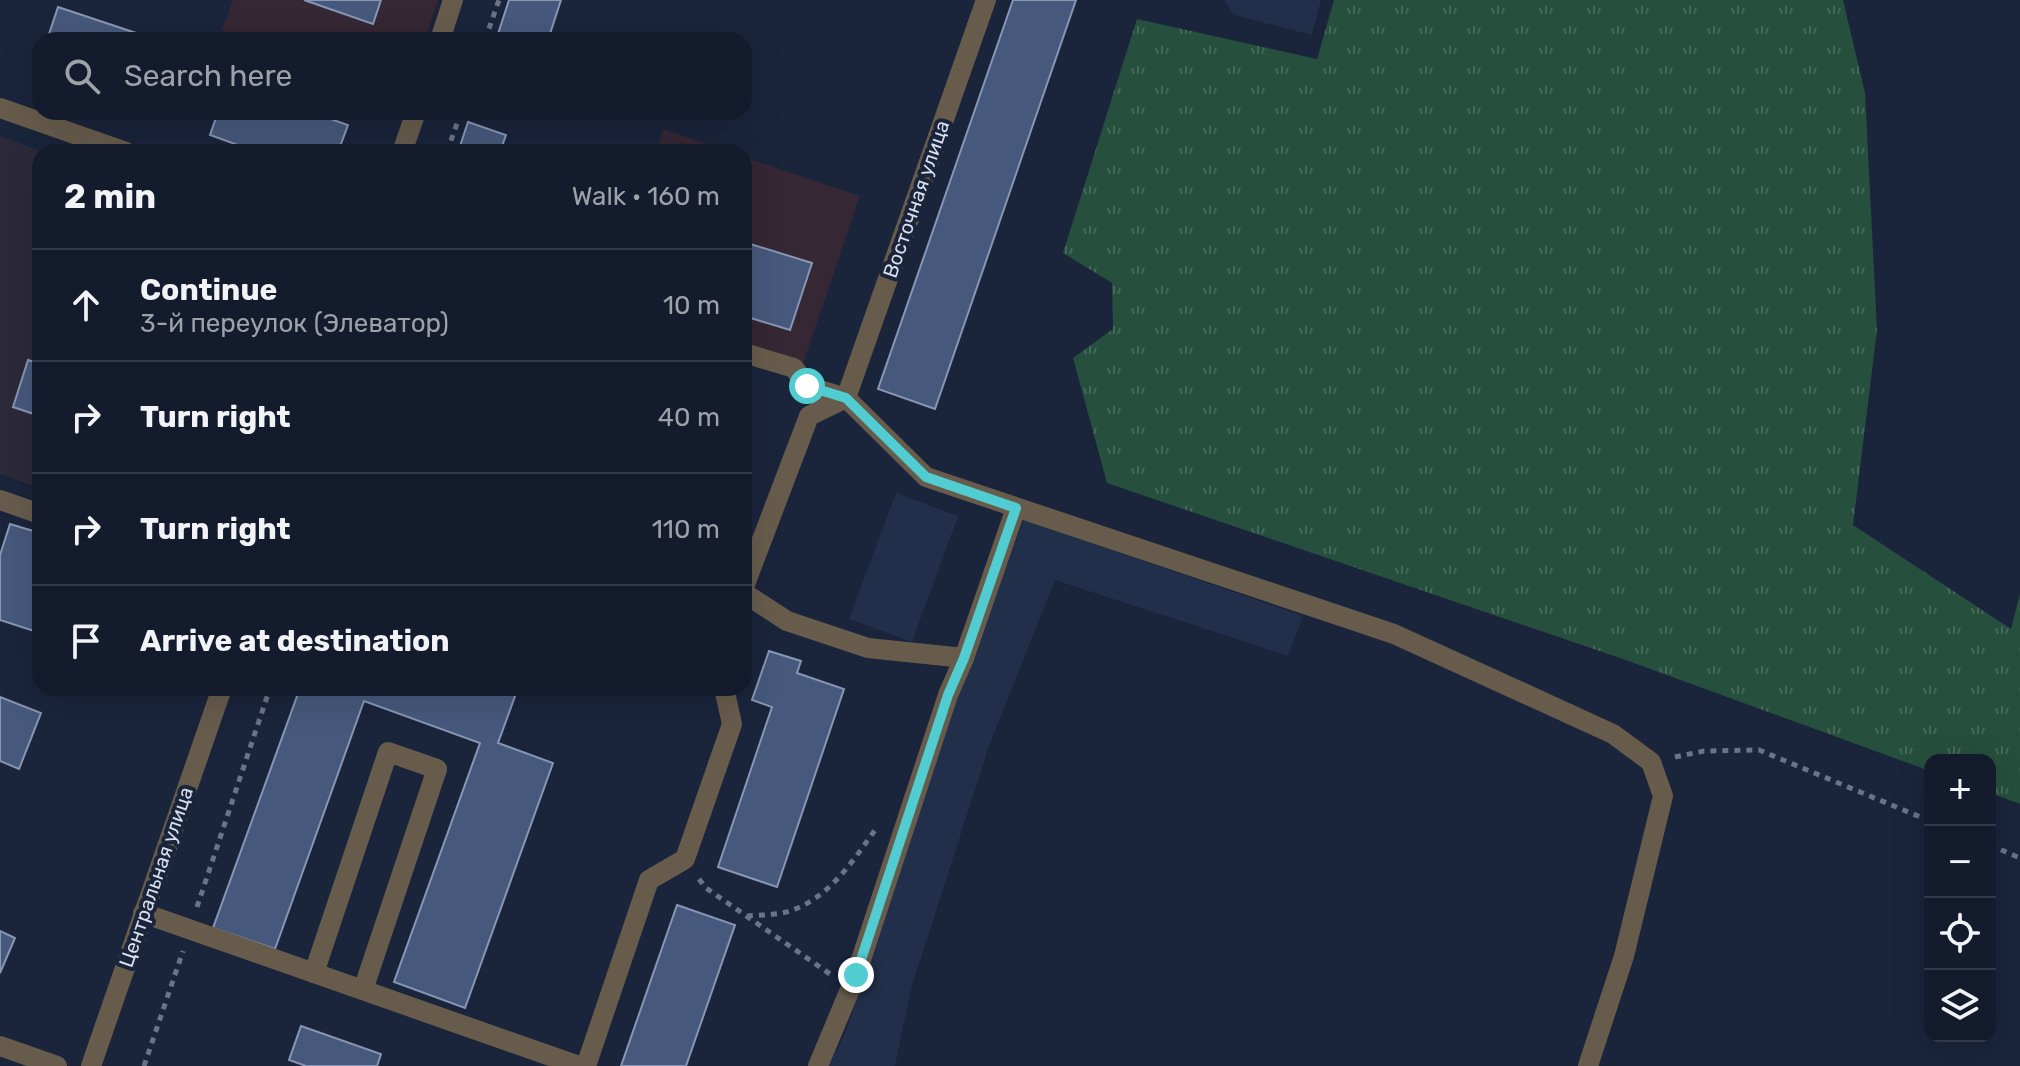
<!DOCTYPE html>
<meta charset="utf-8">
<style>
:root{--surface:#141b2c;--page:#212838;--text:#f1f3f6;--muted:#9da1a9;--line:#333948}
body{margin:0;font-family:Rubik,sans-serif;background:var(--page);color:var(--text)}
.controls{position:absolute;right:24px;bottom:24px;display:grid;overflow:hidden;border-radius:16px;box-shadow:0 8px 32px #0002}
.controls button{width:72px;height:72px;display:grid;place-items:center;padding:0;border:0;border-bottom:2px solid var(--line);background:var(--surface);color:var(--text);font:40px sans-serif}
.stop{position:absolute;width:24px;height:24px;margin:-18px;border:6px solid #51ccd1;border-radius:50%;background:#fff}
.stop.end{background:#51ccd1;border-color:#fff;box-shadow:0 2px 8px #0008}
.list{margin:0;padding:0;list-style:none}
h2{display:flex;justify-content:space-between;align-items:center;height:104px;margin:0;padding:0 32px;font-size:34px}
h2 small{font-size:26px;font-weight:400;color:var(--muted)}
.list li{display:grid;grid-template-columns:52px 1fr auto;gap:24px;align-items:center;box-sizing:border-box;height:112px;padding:0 32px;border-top:2px solid var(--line)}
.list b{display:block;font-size:30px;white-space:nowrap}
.list p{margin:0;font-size:26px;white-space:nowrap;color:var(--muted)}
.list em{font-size:26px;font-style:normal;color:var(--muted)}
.icon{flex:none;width:44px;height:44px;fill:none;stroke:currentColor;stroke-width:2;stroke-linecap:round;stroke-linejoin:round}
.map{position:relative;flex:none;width:2020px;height:1066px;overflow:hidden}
.search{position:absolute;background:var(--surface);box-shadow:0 8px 32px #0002;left:32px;top:32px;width:720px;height:88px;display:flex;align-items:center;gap:20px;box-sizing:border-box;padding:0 28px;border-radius:24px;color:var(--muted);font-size:30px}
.panel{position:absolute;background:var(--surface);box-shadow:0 8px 32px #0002;left:32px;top:144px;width:720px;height:552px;border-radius:24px}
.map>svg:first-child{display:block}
.commercial{fill:#352733}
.built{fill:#222f4a}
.education{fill:#2c2a3a}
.grass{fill:url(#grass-tufts)}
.building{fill:#46587b;stroke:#8896b3;stroke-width:2}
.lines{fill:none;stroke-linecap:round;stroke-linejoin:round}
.path{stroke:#6a7387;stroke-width:5;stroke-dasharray:6 6;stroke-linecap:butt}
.minor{stroke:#675c4c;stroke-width:20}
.route{stroke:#51ccd1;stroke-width:10}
.labels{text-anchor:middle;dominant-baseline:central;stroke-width:8;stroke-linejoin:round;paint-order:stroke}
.street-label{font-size:20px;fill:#d8dfef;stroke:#1a243b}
</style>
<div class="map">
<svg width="2020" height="1066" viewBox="0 0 2020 1066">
<defs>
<pattern id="grass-tufts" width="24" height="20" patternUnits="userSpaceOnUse" patternTransform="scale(2)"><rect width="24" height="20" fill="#274f3d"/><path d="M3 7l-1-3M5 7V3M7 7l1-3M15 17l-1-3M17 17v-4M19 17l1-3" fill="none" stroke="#466859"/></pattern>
</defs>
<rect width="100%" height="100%" fill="#1a243b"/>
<!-- commercial -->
<g class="commercial">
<polygon points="233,0 438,0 425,40 250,40 222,30"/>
<polygon points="663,129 730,152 656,152"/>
<polygon points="744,157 860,196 803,364 744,346"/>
</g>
<!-- built -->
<g class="built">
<polygon points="1224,0 1321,0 1312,35 1234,15"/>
<polygon points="896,493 958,516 912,642 849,619"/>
<polygon points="1024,520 1303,616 1288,656 1055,580 988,749 911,989 895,1066 829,1066 847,1029 953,703"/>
</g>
<!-- education -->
<polygon class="education" points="0,136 44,152 40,152 40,488 0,474"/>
<!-- grass -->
<polygon class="grass" points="1334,0 1843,0 1865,93 1877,330 1853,525 2011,629 2020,594 2020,804 1990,793 1990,760 1930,760 1930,771 1623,659 1107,483 1073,358 1113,329 1112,283 1063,253 1137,19 1317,59"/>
<!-- building -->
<g class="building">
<polygon points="304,0 381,0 373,24"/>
<polygon points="509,0 561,0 548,40 496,40"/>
<polygon points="1013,0 1076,0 935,409 878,389"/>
<polygon points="58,7 139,34 137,40 47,40"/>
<polygon points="218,112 311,112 348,125 338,152 257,152 210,135"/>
<polygon points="468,122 506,135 500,152 458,152"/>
<polygon points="744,242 812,263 790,330 744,316"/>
<polygon points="28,360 40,364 40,416 13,407"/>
<polygon points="10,524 40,533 40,622 37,632 0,620 0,555"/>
<polygon points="769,651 801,661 797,673 844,689 777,887 718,867 772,707 752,700"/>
<polygon points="300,688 518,688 498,743 553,763 465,1008 394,982 480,743 364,701 275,949 213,928"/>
<polygon points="0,697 41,713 19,769 0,761"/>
<polygon points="677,905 735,925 686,1066 621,1066"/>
<polygon points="0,931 15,938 0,973"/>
<polygon points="301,1026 381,1054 377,1066 306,1066 289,1060"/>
</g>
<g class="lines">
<!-- path -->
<g class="path">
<polyline points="485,40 499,0"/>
<polyline points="447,152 461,112"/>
<polyline points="1675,757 1704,751 1759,750 1930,821"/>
<polyline points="1990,845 2020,858"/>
<polyline points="699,879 706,888 830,974"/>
<polyline points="197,907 270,688"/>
<path d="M747,916C760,915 777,915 790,911C829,898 853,861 875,830"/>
<polyline points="144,1066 183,951"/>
</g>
<!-- minor -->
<g class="minor">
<polyline points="440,40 453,0"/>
<polyline points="0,108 126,152"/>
<polyline points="402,152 416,112"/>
<polyline points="744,353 794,368 807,386 846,398 926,477 1394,634 1613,734 1651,762 1663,796 1624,956 1588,1066"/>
<polyline points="846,398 986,0"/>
<polyline points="0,500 40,514"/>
<polyline points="744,587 809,416 846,398"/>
<polyline points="744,593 787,621 868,648 964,658"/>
<polyline points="143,913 579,1066"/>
<polyline points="314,973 388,752 437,769 363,990"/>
<polyline points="0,1046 57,1066"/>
<polyline points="91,1066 222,688"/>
<polyline points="586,1066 649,880 685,859 732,724 724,688"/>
<polyline points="818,1066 856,975 948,695 964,658 1016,508"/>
</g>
</g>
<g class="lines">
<!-- route -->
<polyline class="route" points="807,386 846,398 926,477 1016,508 964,658 948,695 856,975"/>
</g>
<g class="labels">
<!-- street labels -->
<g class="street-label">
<text transform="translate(916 199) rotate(-71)">Восточная улица</text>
<text transform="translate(156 877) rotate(-71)">Центральная улица</text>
</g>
</g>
</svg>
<div class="controls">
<button>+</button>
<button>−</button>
<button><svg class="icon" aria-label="locate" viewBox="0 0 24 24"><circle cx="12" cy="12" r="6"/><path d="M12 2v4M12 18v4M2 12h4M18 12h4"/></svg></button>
<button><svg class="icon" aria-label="layers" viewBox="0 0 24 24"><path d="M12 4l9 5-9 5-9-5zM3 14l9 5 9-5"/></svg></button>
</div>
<div class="stop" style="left:807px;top:386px"></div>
<div class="stop end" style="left:856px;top:975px"></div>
<div class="search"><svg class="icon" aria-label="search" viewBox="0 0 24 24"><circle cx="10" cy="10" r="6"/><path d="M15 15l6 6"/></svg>Search here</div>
<section class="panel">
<h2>2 min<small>Walk · 160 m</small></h2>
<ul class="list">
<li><svg class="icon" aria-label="ahead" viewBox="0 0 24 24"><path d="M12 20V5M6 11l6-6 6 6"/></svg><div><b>Continue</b><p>3-й переулок (Элеватор)</p></div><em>10 m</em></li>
<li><svg class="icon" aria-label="right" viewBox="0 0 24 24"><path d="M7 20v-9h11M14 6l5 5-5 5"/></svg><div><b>Turn right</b></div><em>40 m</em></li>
<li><svg class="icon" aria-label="right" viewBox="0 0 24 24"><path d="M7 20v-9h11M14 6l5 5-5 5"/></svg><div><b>Turn right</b></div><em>110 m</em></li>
<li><svg class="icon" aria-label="arrive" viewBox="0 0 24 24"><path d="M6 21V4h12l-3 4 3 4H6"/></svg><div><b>Arrive at destination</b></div></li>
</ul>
</section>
</div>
